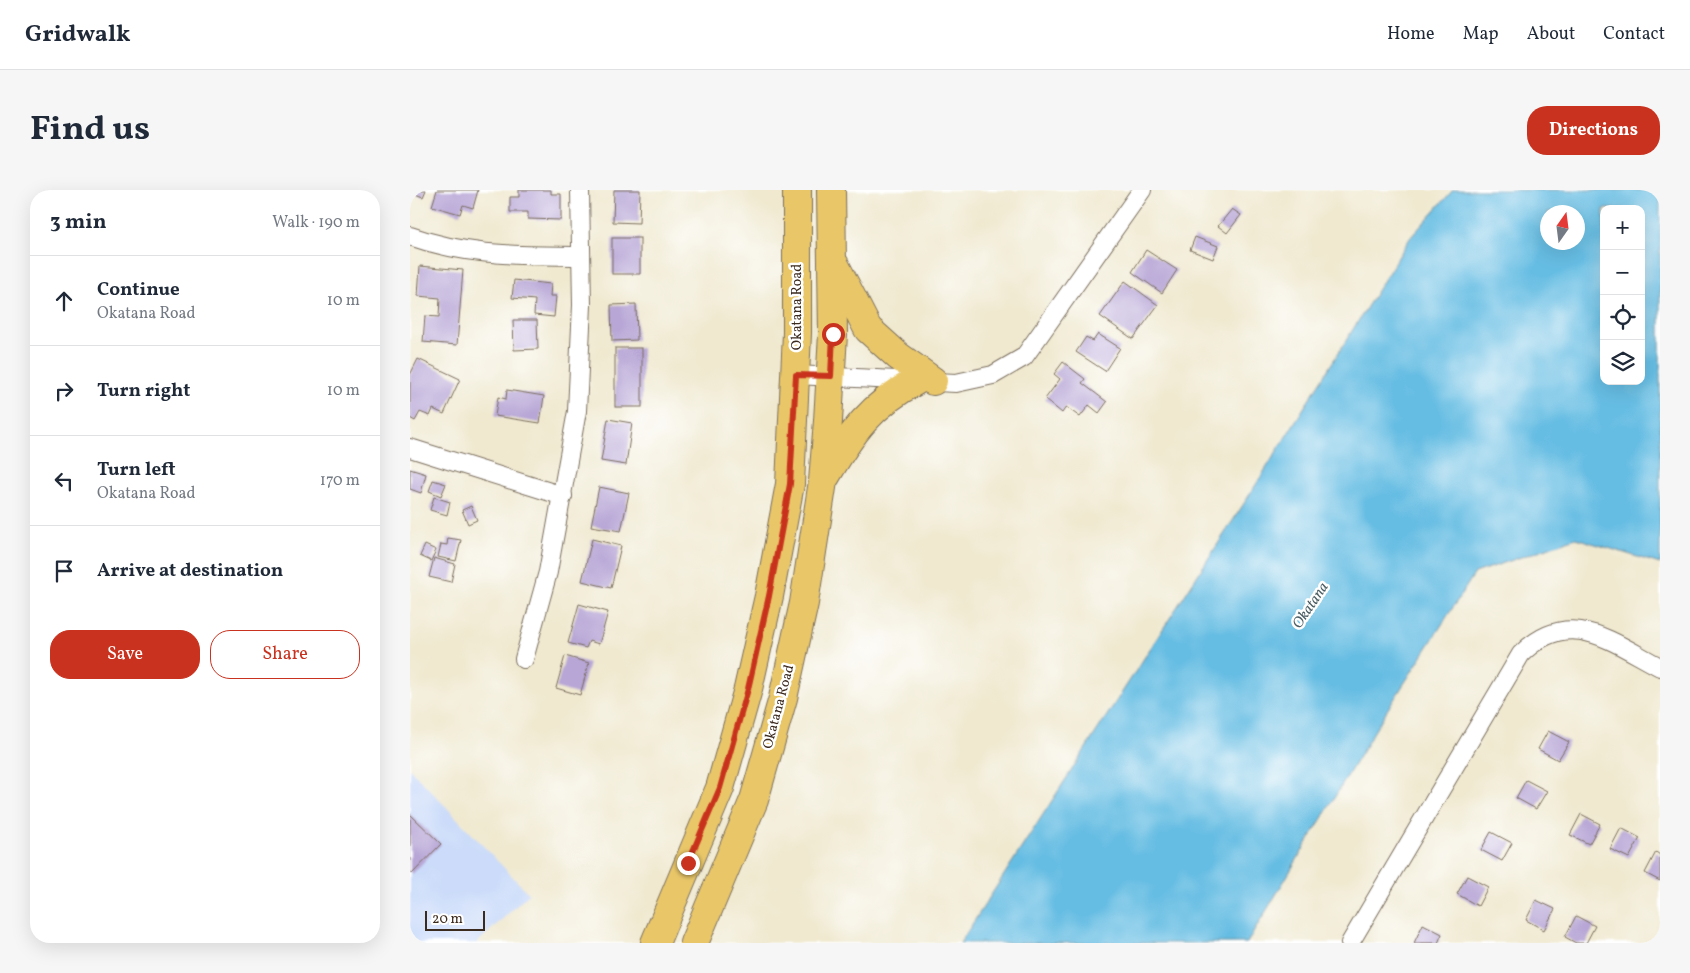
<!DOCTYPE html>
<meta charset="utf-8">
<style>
:root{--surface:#fff;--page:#f6f6f7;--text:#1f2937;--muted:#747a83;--line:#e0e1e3;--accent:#c8321e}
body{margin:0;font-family:Vollkorn,serif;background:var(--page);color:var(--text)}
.controls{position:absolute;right:15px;top:15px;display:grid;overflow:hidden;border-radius:10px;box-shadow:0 5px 20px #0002}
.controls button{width:45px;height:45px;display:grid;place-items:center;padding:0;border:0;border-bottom:1px solid var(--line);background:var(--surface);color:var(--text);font:25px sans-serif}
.compass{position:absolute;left:1130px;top:15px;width:45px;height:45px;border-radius:50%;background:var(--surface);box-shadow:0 5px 20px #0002;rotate:14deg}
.scale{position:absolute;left:15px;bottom:12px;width:60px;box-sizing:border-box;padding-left:5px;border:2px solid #3b2a1e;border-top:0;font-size:14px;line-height:18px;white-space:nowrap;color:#3b2a1e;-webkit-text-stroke:4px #fff;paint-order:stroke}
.stop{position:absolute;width:15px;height:15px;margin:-11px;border:4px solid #c8321e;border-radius:50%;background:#fff}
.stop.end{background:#c8321e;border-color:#fff;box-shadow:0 1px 5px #0008}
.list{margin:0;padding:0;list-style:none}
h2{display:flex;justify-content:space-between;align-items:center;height:65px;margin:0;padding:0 20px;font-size:21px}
h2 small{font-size:16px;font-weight:400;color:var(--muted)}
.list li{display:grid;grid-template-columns:32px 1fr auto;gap:15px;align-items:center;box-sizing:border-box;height:90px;padding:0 20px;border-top:1px solid var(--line)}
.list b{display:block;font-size:19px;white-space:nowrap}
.list p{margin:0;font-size:16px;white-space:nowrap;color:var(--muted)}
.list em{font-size:16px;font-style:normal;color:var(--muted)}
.actions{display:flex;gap:10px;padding:15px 20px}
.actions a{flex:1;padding:11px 0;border:1px solid var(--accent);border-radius:20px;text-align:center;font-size:18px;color:var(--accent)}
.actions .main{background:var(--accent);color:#fff}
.icon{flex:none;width:28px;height:28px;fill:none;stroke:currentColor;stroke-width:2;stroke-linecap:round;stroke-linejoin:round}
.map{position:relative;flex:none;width:1250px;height:753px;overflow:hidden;border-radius:20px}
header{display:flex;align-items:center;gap:30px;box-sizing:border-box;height:70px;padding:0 25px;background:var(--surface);border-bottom:1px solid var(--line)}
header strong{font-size:24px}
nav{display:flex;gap:28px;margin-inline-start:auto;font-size:18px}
.intro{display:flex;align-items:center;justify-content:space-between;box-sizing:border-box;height:120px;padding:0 30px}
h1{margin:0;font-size:35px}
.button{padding:12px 22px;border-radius:20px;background:var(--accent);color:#fff;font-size:18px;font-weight:700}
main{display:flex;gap:30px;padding:0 30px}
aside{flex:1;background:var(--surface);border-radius:20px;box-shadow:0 5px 20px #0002}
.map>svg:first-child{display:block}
.built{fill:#cbdbf9}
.water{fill:#66bde3;stroke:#507480;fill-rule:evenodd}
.building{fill:#b7a6d6}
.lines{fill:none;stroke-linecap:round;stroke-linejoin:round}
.minor-casing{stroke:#7a6d5c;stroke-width:20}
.primary-casing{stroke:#7a6d5c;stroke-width:30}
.minor{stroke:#fff;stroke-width:18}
.primary{stroke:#e9c769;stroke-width:28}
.route{stroke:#c8321e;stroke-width:6}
.labels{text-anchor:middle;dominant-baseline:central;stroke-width:5;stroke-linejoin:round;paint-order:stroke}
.street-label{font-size:14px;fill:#3b2a1e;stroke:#fff}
.water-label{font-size:15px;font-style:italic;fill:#4a5d63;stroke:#fff}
</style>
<header>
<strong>Gridwalk</strong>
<nav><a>Home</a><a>Map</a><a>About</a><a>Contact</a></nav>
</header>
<div class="intro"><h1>Find us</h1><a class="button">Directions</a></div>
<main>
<aside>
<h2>3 min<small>Walk · 190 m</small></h2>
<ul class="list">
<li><svg class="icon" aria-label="ahead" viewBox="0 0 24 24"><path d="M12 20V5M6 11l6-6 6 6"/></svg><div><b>Continue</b><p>Okatana Road</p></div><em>10 m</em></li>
<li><svg class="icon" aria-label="right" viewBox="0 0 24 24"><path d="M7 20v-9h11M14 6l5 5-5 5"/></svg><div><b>Turn right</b></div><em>10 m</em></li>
<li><svg class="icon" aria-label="left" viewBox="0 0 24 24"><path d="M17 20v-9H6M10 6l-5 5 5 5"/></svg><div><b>Turn left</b><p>Okatana Road</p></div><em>170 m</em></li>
<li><svg class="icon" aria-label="arrive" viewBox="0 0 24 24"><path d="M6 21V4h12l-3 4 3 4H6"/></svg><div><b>Arrive at destination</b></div></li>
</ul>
<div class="actions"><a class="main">Save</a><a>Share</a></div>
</aside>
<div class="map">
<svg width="1250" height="753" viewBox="0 0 1250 753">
<rect width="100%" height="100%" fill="#fff"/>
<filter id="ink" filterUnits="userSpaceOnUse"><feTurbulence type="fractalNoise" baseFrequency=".02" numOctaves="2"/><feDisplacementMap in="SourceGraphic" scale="10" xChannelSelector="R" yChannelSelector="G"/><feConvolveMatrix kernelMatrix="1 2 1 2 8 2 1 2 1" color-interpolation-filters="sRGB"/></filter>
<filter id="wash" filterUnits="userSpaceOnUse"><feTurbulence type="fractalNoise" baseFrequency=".0096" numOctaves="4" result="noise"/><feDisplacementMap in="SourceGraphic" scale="20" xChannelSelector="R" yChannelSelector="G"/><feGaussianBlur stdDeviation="1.12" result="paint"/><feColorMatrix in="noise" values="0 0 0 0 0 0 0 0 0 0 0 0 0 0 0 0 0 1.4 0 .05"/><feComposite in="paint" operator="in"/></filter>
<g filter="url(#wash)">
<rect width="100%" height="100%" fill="#f0e9d0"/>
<!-- built -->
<polygon class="built" points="0,579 119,704 67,753 0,753"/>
<!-- water -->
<path class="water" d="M1043,0H1250V374L1166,348L1065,383L974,525L837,753H550L842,301L1000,48ZM1194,19H1231V191H1194ZM1138,22H1168V52H1138Z"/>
<g id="blocks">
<!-- building -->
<g class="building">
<polygon points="0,0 16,0 13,7 0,2"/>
<polygon points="27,0 68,0 63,18 53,15 50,24 22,16"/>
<polygon points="109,0 141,0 141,4 151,4 151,30 118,29 118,22 100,22 100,7 109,7"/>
<polygon points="204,0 230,0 229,33 203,32"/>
<polygon points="822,19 831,25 817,43 808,36"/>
<polygon points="785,47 808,56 803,69 780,60"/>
<rect x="202" y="48" width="28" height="36"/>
<polygon points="736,60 767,80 752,103 722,82"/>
<polygon points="10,76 53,80 47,155 13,152 15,126 29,127 30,108 8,106"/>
<polygon points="104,90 141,94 140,106 146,106 144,127 124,125 125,110 102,108"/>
<polygon points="715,91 748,115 723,149 690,126"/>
<polygon points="226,114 227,150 202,151 201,115"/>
<polygon points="103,130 127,130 128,159 104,160"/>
<polygon points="688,144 710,158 695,181 666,162 676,147 683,151"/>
<rect x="205" y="158" width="27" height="59"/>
<polygon points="8,169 50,189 34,224 23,219 20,226 10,222 5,231 0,228 0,185"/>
<polygon points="653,172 675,189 672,193 697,212 689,223 679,215 670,227 656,217 652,223 635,209 650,189 644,184"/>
<polygon points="97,200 134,206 130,233 85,226 88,207 96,209"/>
<polygon points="198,229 222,233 216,275 191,271"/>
<polygon points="0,279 16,284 11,303 0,299"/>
<polygon points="23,290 36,294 31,306 19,301"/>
<polygon points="189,297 219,303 211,341 181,336"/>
<polygon points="24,307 40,312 37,325 20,320"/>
<polygon points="61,316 67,330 58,334 52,320"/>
<polygon points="38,348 51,350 46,371 28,367 31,354 37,355"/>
<polygon points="182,349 211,356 201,398 172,391"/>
<polygon points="15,355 26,360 21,371 10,366"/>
<polygon points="24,368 45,374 41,392 19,387"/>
<polygon points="169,414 198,422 189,454 179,451 176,458 158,453"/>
<polygon points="155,466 179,473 170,505 146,498"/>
<polygon points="1138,541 1159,552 1148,570 1128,559"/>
<polygon points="1116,590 1137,601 1126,619 1106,608"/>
<polygon points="0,624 31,654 2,684 0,681"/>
<polygon points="1171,624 1190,634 1179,654 1160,645"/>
<polygon points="1211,638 1230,648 1219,668 1200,659"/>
<polygon points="1081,642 1102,653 1092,671 1071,660"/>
<polygon points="1246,662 1250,665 1250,691 1235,683"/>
<polygon points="1057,686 1078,697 1068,716 1047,704"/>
<polygon points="1126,710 1145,719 1134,740 1116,730"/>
<polygon points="1166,726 1185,736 1176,753 1166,753 1155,747"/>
<polygon points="1013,734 1032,744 1028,753 1004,753"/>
</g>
</g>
</g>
<g filter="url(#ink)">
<use href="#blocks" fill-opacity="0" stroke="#7a6d5c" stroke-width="1"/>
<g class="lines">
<defs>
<g id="minor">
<path d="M0,46C60,67 109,65 171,66"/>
<polyline points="386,185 546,193 583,185 614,167 732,0"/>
<polyline points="0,258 153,306"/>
<polyline points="114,469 138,382 167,221 172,115 170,0"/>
<path d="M940,753L1111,464C1159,416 1200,451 1250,477"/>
</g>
<g id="primary">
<polyline points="425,75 458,139 488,166 523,191"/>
<path d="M416,286C442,242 461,215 506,191"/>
<polyline points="245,753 310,598 338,499 359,406 380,294 387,143 387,0"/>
<polyline points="284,753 344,610 373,508 394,413 413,291 418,231 423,144 421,0"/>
</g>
</defs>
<!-- minor casing -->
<use href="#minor" class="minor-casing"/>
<!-- primary casing -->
<use href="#primary" class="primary-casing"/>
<!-- minor -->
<use href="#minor" class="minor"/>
<!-- primary -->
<use href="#primary" class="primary"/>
</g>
</g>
<g class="lines" filter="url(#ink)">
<!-- route -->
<polyline class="route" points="278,673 310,598 338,499 359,406 380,294 386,185 421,186 423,144"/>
</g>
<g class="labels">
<!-- street labels -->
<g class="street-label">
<text transform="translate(387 117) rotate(-90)">Okatana Road</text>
<text transform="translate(369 517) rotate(-75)">Okatana Road</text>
</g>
<!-- water labels -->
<g class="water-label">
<text transform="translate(901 416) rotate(-56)">Okatana</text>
</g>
</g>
</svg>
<div class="controls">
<button>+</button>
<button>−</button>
<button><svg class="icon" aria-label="locate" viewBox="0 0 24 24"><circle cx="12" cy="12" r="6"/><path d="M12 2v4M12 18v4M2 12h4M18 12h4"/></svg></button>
<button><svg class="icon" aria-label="layers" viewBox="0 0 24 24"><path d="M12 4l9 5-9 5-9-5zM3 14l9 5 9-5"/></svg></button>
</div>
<svg class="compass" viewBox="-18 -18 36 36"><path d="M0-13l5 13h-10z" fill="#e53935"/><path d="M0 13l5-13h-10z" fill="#747a83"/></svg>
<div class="scale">20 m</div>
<div class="stop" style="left:423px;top:144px"></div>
<div class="stop end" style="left:278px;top:673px"></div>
</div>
</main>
